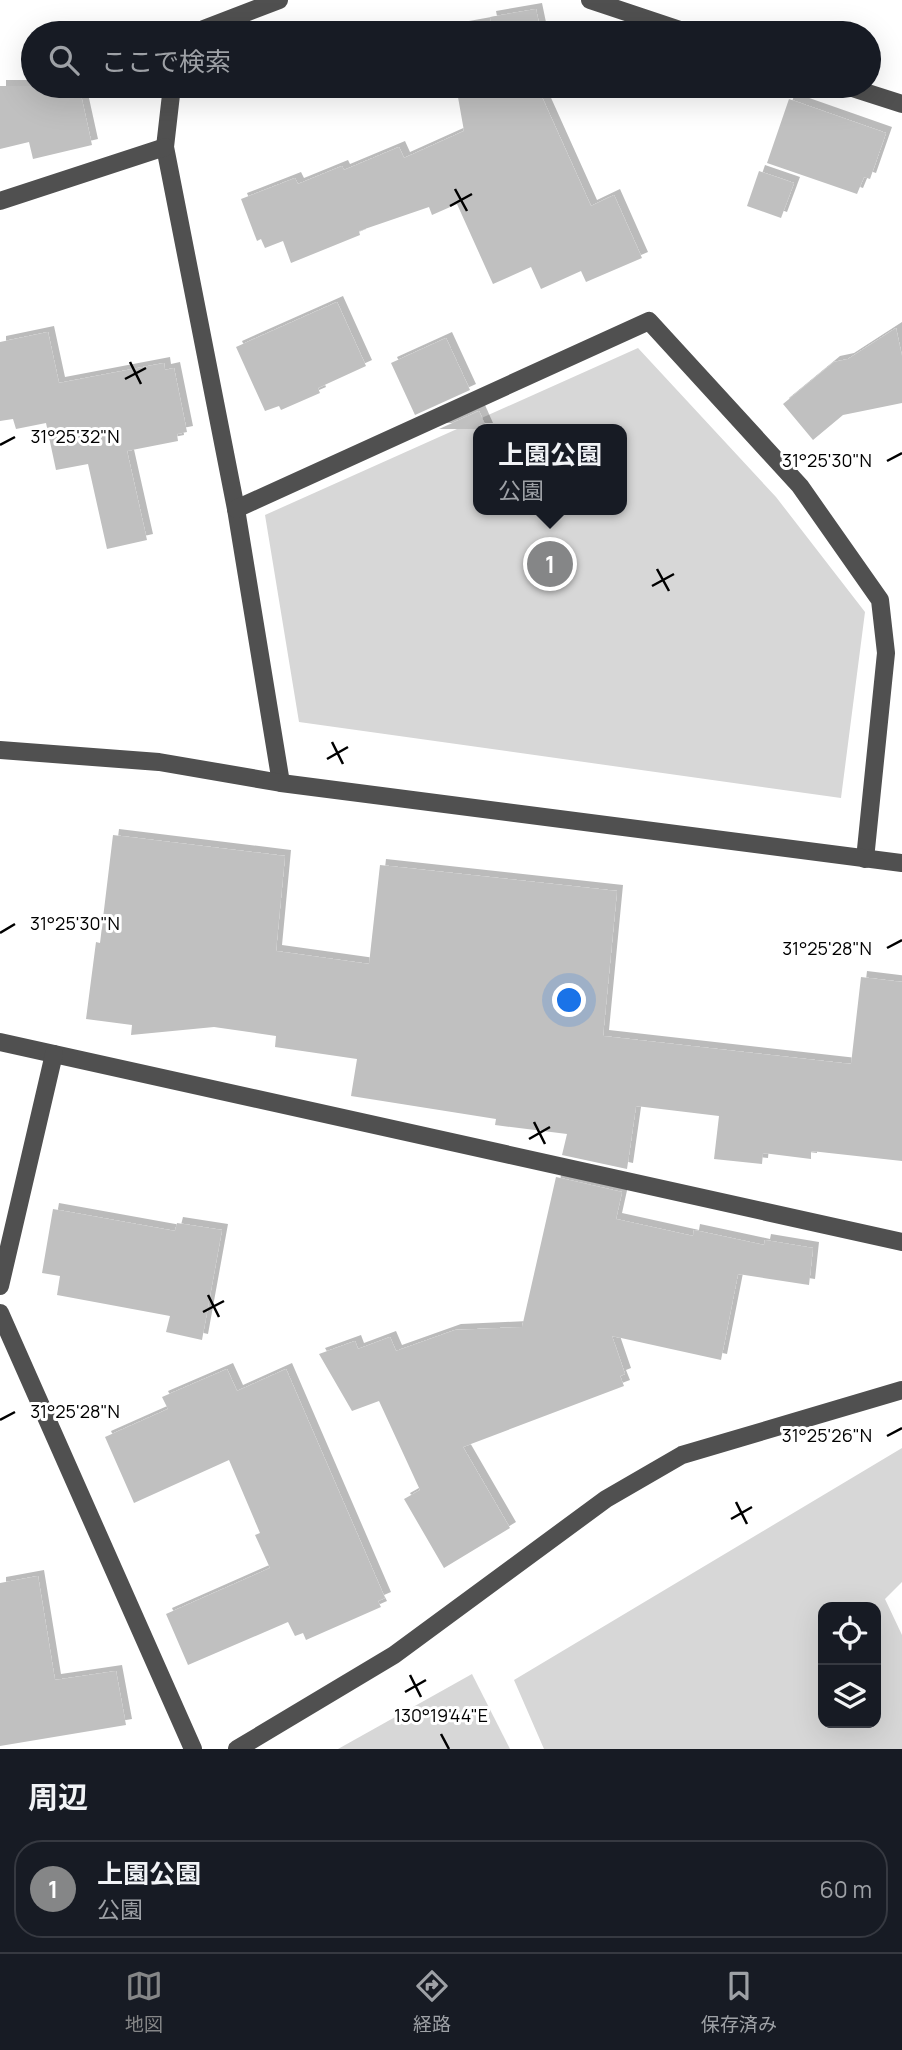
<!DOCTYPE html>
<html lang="ja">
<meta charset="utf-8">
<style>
:root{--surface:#171b24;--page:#20242c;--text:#f1f3f6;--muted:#9ea1a6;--line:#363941;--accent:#858687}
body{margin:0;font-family:Manrope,"Noto Sans JP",sans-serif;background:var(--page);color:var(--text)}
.controls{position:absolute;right:21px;bottom:21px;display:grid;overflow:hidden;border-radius:14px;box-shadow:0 7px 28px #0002}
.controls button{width:63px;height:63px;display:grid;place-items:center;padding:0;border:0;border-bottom:2px solid var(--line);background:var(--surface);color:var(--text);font:35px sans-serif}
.you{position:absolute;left:570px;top:1001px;width:24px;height:24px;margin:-18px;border:5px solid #fff;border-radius:50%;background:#1a73e8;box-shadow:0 0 0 10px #1a73e833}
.badge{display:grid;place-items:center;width:46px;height:46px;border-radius:50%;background:var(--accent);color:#fff;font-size:23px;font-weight:700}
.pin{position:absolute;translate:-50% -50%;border:4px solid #fff;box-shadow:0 2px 7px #0006}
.popup{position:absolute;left:473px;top:424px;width:154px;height:91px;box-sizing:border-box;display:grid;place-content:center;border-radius:14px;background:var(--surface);filter:drop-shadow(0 2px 5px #0005);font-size:23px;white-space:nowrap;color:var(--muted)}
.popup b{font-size:26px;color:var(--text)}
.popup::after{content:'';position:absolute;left:50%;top:100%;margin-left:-14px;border:14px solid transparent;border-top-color:var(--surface)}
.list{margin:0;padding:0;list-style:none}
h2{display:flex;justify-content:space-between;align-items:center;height:91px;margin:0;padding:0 28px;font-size:30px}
h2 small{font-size:23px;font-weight:400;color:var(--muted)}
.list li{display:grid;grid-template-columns:46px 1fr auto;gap:21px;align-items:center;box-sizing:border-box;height:98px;margin:0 14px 14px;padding:0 14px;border:2px solid var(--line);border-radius:28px}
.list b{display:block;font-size:26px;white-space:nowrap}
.list p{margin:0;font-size:23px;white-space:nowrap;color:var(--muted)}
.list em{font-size:23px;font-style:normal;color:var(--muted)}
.icon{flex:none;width:38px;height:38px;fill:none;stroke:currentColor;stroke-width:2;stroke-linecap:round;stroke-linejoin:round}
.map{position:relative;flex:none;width:902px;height:1749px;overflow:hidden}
.search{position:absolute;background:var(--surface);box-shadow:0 7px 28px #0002;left:21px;right:21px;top:21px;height:77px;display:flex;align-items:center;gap:18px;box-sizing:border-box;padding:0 24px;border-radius:38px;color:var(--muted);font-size:26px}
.sheet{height:203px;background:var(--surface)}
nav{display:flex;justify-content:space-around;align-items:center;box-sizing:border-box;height:98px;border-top:2px solid var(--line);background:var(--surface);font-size:19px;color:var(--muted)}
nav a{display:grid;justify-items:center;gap:4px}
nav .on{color:var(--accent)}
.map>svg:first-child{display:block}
.green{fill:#d7d7d7;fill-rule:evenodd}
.building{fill:#c0c0c0;filter:url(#shadow)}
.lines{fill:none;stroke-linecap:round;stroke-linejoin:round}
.minor{stroke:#505050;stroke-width:18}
.ticks{fill:none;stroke:#000;stroke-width:2.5}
.ticks-label{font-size:18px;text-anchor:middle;fill:#000;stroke:#fff;stroke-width:6;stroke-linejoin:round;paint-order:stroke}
</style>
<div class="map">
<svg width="902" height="1749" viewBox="0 0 902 1749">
<defs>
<filter id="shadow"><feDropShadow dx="6" dy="-6" stdDeviation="0" flood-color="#0004"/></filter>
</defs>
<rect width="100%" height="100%" fill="#fff"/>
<!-- green -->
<g class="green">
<path d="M638,348L776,497L865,612L841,798L299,722L265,515ZM478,429H622V510H478Z"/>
<path d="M902,1448V1582L885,1599L902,1635V1749H544L514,1680ZM876,1607V1723H823V1607Z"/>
<polygon points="472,1674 510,1749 338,1749"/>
</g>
<!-- building -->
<g class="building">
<polygon points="536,9 541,33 447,33 446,30 491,22 490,17"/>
<polygon points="0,86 79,86 92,145 33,159 29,142 0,149"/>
<polygon points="456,86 537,86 591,206 614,195 642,258 586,282 581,271 541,289 531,267 493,284 457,204 432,215 429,207 359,231 360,235 291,263 283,241 265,248 261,239 257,241 241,199 295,178 298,184 342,166 344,170 399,147 404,158 464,131"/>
<polygon points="789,99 886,133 870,179 864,177 857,194 767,163"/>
<polygon points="759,171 794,183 781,218 747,206"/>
<polygon points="337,302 366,366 318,388 320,393 281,410 279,406 265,411 236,347"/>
<polygon points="896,328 902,356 902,403 843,415 813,440 783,404 834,362 848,359"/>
<polygon points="48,332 59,383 164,363 165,370 174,368 187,432 177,434 178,441 127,451 147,540 107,549 88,464 56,470 46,423 16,429 13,419 0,421 0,342"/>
<polygon points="446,338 470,390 415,415 391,363"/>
<polygon points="479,411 487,429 439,429"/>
<polygon points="113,835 285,856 276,951 369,964 380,865 617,891 603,1036 851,1064 861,977 902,982 902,1161 811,1151 811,1159 763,1153 762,1164 714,1159 719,1116 636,1106 627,1169 562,1155 567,1134 495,1125 496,1119 351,1096 357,1059 275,1047 276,1036 214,1027 131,1035 132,1025 86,1019 96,942 100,943"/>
<polygon points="556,1177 622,1192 616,1219 693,1236 694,1230 764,1245 765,1240 813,1248 809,1285 738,1274 721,1360 612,1336 625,1374 620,1376 624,1386 463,1447 510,1528 444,1568 404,1499 420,1490 379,1401 352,1411 319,1354 355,1341 358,1349 390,1337 396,1351 455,1330 522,1327"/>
<polygon points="53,1209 175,1231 177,1223 222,1230 202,1340 166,1332 170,1316 57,1295 60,1276 42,1273"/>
<polygon points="227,1369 237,1391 286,1369 385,1598 378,1601 381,1607 306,1640 303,1633 295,1636 288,1622 188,1665 166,1614 270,1568 255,1535 260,1533 229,1460 134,1503 105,1437 168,1409 162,1397"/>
<polygon points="38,1576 55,1680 116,1671 126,1725 0,1746 0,1583"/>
</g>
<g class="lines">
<!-- minor -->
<g class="minor">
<polyline points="590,0 689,33"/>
<polyline points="200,33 204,29 279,0"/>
<polyline points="172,86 165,147 236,509 281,783"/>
<polyline points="846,86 902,104"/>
<polyline points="0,201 165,147"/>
<polyline points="236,509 649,321 800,486 880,600 886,653 865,859"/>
<polyline points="0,750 159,762 281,783 902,863"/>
<polyline points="0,1042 902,1242"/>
<polyline points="0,1286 54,1054"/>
<polyline points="0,1313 193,1749"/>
<polyline points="237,1749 394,1655 606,1499 682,1455 902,1390"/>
</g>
</g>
<!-- ticks -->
<path class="ticks" d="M455,189L467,211M450,206L472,194M130,362L141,384M125,379L146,368M0,445L15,437M887,461L902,453M657,569L669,591M652,586L674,574M332,742L343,764M327,759L348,747M0,933L15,924M887,948L902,940M534,1122L545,1144M529,1139L550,1127M208,1295L219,1317M203,1312L224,1301M0,1420L15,1412M887,1436L902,1428M736,1502L747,1524M731,1519L752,1507M410,1675L421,1697M405,1692L426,1680M441,1734L449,1749"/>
<g class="ticks-label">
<text x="75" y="443">31°25'32"N</text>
<text x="827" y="467">31°25'30"N</text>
<text x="75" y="930">31°25'30"N</text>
<text x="827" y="955">31°25'28"N</text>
<text x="75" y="1418">31°25'28"N</text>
<text x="827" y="1442">31°25'26"N</text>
<text x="441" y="1722">130°19'44"E</text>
</g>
</svg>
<div class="controls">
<button><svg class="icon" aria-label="locate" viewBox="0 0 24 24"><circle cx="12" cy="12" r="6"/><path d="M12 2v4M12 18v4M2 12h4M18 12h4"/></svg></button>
<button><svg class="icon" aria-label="layers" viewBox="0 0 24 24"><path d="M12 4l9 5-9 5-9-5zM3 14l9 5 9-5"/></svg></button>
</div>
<div class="you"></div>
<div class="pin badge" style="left:550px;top:564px">1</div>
<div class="popup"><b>上園公園</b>公園</div>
<div class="search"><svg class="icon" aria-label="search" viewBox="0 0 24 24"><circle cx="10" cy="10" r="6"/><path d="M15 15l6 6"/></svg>ここで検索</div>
</div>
<section class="sheet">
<h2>周辺<small></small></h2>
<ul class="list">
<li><span class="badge">1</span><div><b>上園公園</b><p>公園</p></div><em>60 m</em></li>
</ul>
</section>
<nav>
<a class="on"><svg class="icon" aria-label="map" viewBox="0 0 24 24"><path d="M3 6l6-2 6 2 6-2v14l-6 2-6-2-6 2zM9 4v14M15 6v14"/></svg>地図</a>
<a><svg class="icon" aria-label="directions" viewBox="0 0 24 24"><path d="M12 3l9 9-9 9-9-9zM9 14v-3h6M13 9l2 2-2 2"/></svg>経路</a>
<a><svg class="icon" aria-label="saved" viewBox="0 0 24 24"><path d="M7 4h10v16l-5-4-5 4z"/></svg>保存済み</a>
</nav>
